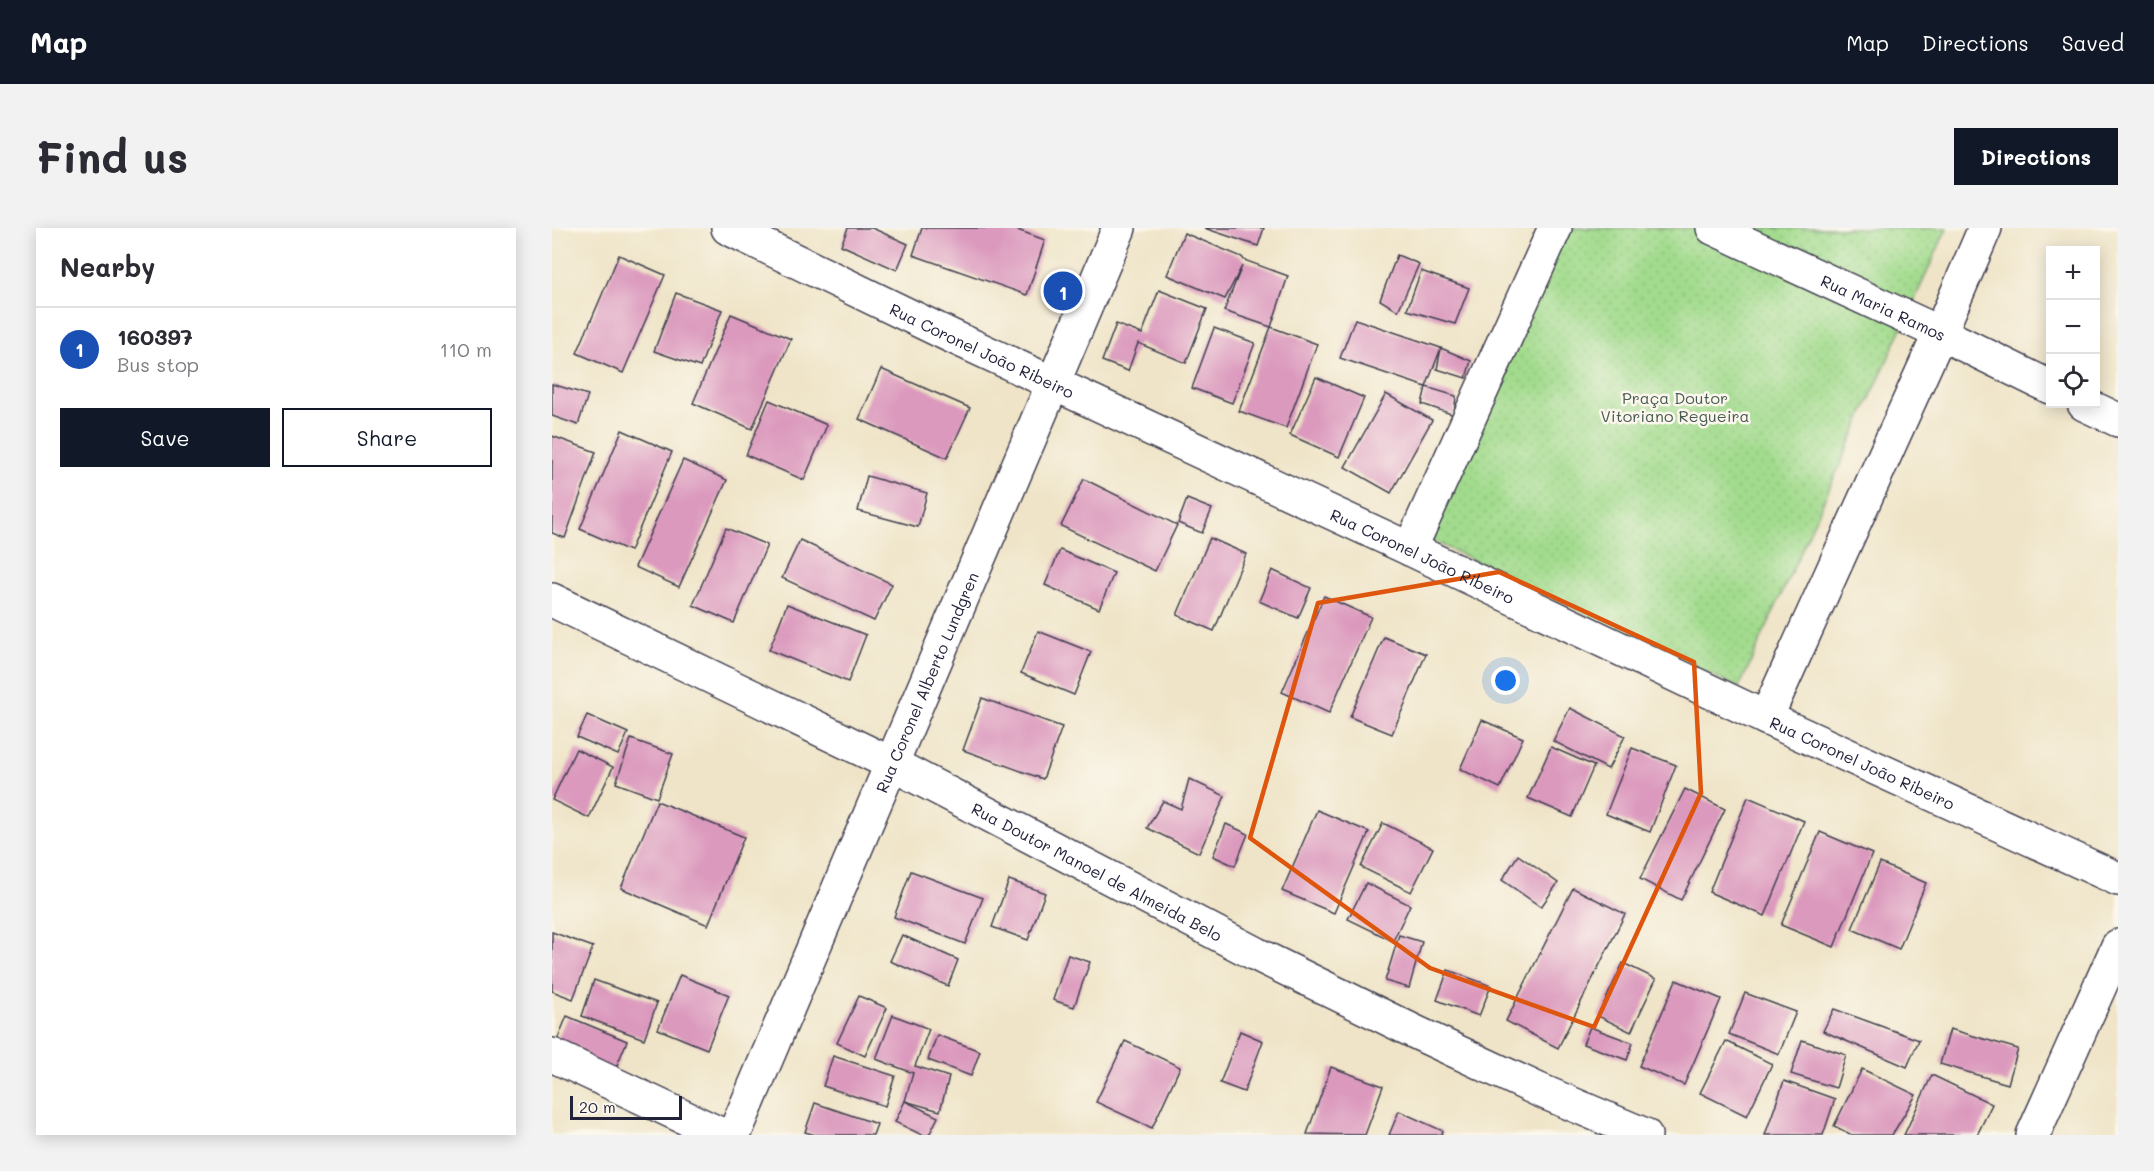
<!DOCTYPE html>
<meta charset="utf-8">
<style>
:root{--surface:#fff;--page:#f2f2f3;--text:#2b2b33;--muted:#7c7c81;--line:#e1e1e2;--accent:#111827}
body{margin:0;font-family:Mali,sans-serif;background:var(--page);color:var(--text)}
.controls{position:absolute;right:18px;top:18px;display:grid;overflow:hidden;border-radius:0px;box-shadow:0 3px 15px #0003}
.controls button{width:54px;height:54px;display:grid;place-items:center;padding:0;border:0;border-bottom:2px solid var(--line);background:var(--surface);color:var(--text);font:30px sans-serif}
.scale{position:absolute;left:18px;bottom:15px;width:112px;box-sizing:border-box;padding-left:6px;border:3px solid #22223b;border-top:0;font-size:16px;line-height:21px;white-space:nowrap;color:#22223b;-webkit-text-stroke:4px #fbf7ec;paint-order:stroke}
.you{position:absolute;left:954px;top:453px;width:21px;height:21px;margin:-15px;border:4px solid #fff;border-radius:50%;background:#1a73e8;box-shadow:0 0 0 9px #1a73e833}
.badge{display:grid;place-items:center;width:39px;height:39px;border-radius:50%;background:var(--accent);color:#fff;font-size:20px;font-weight:700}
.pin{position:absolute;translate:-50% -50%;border:3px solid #fff;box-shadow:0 2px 6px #0006}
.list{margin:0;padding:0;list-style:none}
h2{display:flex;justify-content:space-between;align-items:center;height:78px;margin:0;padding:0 24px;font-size:26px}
h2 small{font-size:20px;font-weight:400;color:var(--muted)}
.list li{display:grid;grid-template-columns:39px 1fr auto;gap:18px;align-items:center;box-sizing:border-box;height:84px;padding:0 24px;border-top:2px solid var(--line)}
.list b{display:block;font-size:22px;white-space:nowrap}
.list p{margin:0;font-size:20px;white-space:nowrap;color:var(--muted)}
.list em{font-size:20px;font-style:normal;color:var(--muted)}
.actions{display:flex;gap:12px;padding:18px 24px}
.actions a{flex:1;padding:14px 0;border:2px solid var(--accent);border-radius:0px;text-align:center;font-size:21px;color:var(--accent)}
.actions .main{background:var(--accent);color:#fff}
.icon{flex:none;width:33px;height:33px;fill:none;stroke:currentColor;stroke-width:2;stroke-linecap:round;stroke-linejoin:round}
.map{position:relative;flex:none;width:1566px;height:907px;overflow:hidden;border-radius:0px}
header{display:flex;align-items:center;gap:36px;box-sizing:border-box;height:84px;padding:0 30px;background:var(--accent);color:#fff}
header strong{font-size:28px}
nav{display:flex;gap:33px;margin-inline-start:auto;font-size:21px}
.intro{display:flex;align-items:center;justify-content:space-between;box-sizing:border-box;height:144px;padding:0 36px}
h1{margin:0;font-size:42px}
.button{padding:15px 27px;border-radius:0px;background:var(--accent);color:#fff;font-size:21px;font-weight:700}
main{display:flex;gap:36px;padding:0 36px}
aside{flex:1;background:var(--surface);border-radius:0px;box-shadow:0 3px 15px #0003}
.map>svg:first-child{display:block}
.park{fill:url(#park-dots);stroke:#627e64;stroke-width:1.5}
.building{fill:#db99bd}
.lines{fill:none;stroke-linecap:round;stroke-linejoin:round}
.minor-casing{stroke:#413f50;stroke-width:36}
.minor{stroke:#fff;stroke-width:33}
.marked{fill:none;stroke:#de560e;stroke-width:4.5;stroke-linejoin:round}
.labels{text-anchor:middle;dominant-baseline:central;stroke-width:5;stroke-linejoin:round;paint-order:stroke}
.street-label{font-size:16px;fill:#22223b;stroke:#fbf7ec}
.park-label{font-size:16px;fill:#485a54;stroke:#fbf7ec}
</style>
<header>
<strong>Map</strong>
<nav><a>Map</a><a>Directions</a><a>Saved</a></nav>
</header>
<div class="intro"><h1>Find us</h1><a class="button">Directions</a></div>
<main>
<aside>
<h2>Nearby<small></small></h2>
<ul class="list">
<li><span class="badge" style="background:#1a4fb4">1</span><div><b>160397</b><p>Bus stop</p></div><em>110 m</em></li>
</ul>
<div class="actions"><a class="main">Save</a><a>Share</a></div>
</aside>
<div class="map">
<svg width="1566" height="907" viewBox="0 0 1566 907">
<defs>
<pattern id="park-dots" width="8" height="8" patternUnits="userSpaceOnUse" patternTransform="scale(1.5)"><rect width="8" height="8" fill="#a2db8d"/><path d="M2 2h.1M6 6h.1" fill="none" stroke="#8bbc7b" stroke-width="1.8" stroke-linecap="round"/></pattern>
</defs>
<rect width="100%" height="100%" fill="#fbf7ec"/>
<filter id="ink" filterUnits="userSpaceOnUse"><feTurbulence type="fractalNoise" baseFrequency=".0167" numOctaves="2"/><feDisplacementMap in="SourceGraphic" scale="12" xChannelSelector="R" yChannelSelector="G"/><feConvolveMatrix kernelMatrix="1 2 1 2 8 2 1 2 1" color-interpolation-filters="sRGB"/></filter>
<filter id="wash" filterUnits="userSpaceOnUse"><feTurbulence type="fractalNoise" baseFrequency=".008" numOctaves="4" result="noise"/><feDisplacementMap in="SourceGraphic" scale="24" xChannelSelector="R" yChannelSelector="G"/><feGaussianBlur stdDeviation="1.35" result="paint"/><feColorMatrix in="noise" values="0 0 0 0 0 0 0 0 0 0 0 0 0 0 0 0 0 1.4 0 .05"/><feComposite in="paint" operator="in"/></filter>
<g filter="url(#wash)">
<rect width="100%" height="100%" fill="#efe4c7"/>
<!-- park -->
<polygon class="park" points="1011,0 1395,0 1187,460 877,311"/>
<g id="blocks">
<!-- building -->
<g class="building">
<polygon points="296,0 320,0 356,16 345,42 289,17"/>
<polygon points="370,0 460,0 493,12 475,67 361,27"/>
<polygon points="652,0 712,0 706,18"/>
<polygon points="632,5 690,29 692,32 736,48 719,99 672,83 690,38 673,71 615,47"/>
<polygon points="67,27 113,47 71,145 25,125"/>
<polygon points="845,27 867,36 846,83 828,72"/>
<polygon points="869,43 917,60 903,96 855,82"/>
<polygon points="607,62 655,81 634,135 586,115 576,143 550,133 564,96 590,106"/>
<polygon points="124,65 170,82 148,139 102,123"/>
<polygon points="179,86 239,111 200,201 141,175"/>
<polygon points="803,91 889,120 919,133 914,150 885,141 889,120 874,159 904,168 902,187 870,176 874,159 788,130"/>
<polygon points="719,99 765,116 734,200 687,183"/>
<polygon points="662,100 703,115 680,175 640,160"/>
<polygon points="329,141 418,180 395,230 307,191"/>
<polygon points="764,149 812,170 787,229 738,207"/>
<polygon points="0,156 36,167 26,197 0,188"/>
<polygon points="834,166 880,192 839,265 793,239"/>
<polygon points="217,172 275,197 252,252 194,227"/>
<polygon points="70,202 120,224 78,323 28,301"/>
<polygon points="0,208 44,224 13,310 0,305"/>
<polygon points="131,232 175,252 127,359 83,339"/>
<polygon points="315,248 375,265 366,299 306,283"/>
<polygon points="532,251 625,297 603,343 509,298"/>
<polygon points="635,271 660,281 650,305 626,295"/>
<polygon points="174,300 215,317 182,395 141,377"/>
<polygon points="658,310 694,326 662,403 625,387"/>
<polygon points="248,312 340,356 322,393 230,350"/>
<polygon points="508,322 562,345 547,381 493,357"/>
<polygon points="720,342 759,360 746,390 707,373"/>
<polygon points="772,368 819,389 777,485 730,464"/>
<polygon points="235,376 314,407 296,454 217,422"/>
<polygon points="486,403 539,424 522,467 469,445"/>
<polygon points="832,409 874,426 840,506 798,489"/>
<polygon points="430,470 510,499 491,551 411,522"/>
<polygon points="1018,480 1073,508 1056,541 1001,513"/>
<polygon points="35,487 76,505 66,527 25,509"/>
<polygon points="930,492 971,510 948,560 908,541"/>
<polygon points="79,511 121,526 105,570 64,555"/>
<polygon points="999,519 1042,538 1020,589 976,570"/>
<polygon points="1080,520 1124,537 1098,604 1054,586"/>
<polygon points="24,521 61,539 37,590 0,572"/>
<polygon points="637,551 673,568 647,625 595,600 611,573 629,581"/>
<polygon points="1133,561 1173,581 1129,672 1088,651"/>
<polygon points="1196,569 1252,593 1213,688 1157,664"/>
<polygon points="105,573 192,609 156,697 69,660"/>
<polygon points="765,582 817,604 782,685 730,663"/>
<polygon points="831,595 881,620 859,664 809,639"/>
<polygon points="674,596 696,606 683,638 661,628"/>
<polygon points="1268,604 1320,626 1282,719 1229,697"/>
<polygon points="966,627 1006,655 989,679 950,652"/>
<polygon points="1328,635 1374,655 1347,721 1300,701"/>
<polygon points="359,643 431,670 413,716 342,689"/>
<polygon points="457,652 493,665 476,712 440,699"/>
<polygon points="814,655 858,677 841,713 796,691"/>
<polygon points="1021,660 1073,686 1006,820 954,793"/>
<polygon points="0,704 41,719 21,771 0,763"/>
<polygon points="350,707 406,732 396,758 338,733"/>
<polygon points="847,707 870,714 857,760 833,753"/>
<polygon points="516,727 538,734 522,779 501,772"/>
<polygon points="1071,735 1104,751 1079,804 1046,788"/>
<polygon points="896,742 939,758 927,788 885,772"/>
<polygon points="128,747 177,767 155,821 106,801"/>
<polygon points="42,752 105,775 92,811 30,788"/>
<polygon points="1124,752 1169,771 1132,857 1087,838"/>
<polygon points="1193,765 1244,784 1227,826 1177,806"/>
<polygon points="307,768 335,780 313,828 285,815"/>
<polygon points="1282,781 1367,812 1355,839 1271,803"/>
<polygon points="341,787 377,801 363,838 397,849 388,883 353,873 361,845 324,831"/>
<polygon points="15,788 75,813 63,842 3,817"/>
<polygon points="1038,799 1081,815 1075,832 1031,816"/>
<polygon points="1398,801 1466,821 1456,856 1388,836"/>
<polygon points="688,803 711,813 692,864 668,855"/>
<polygon points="385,807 428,823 419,848 376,832"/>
<polygon points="1250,812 1294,827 1284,860 1239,846"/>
<polygon points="573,813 628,839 600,900 544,874"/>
<polygon points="1174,813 1220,836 1195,888 1148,865"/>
<polygon points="281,828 343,848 333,878 271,858"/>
<polygon points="779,839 831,858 813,907 755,906"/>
<polygon points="1310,841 1364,867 1340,907 1300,907 1282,898"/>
<polygon points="1380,847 1440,876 1425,907 1352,907"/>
<polygon points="1232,853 1283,871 1271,907 1213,907"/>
<polygon points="353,873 386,889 377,907 370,907 343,894"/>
<polygon points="263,875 325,896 321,907 263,907 253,904"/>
<polygon points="847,883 891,903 889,907 837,907"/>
</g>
</g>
</g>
<g filter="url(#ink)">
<use href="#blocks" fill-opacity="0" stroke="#413f50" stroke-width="1.5"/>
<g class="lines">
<defs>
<g id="minor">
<path id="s1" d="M176,0L397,107L858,321L1214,490L1566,651"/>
<path id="s2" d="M1161,0L1388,105L1498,159"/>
<polyline points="1532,176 1566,192"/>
<polyline points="858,321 1003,0"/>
<path id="s3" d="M0,372L340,536L704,726L863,804L987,862L1093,907"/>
<polyline points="1214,490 1388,105 1433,0"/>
<polyline points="0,827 170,907"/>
<path id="s4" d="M182,907L567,0"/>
<polyline points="1481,907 1566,718"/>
</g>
</defs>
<!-- minor casing -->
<use href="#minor" class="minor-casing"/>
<!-- minor -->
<use href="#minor" class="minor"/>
</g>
</g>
<!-- marked area -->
<path class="marked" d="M947,344L1142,434L1149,565L1042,799L878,740L698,610L766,375Z"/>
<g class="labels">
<!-- street labels -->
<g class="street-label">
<text stroke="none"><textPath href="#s2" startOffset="188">Rua Maria Ramos</textPath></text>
<text stroke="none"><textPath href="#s1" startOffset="282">Rua Coronel João Ribeiro</textPath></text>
<text stroke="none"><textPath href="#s1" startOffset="768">Rua Coronel João Ribeiro</textPath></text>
<text stroke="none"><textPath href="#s4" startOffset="492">Rua Coronel Alberto Lundgren</textPath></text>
<text stroke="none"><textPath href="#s1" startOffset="1254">Rua Coronel João Ribeiro</textPath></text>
<text stroke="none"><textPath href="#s3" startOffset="609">Rua Doutor Manoel de Almeida Belo</textPath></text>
</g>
<!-- park labels -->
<g class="park-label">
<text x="1123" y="169">Praça Doutor<tspan x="1123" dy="18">Vitoriano Regueira</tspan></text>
</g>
</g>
</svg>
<div class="controls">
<button>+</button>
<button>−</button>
<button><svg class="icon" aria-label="locate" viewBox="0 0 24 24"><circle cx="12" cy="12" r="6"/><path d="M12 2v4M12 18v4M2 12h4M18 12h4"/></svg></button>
</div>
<div class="scale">20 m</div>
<div class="you"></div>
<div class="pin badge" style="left:511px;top:63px;background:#1a4fb4">1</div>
</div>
</main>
